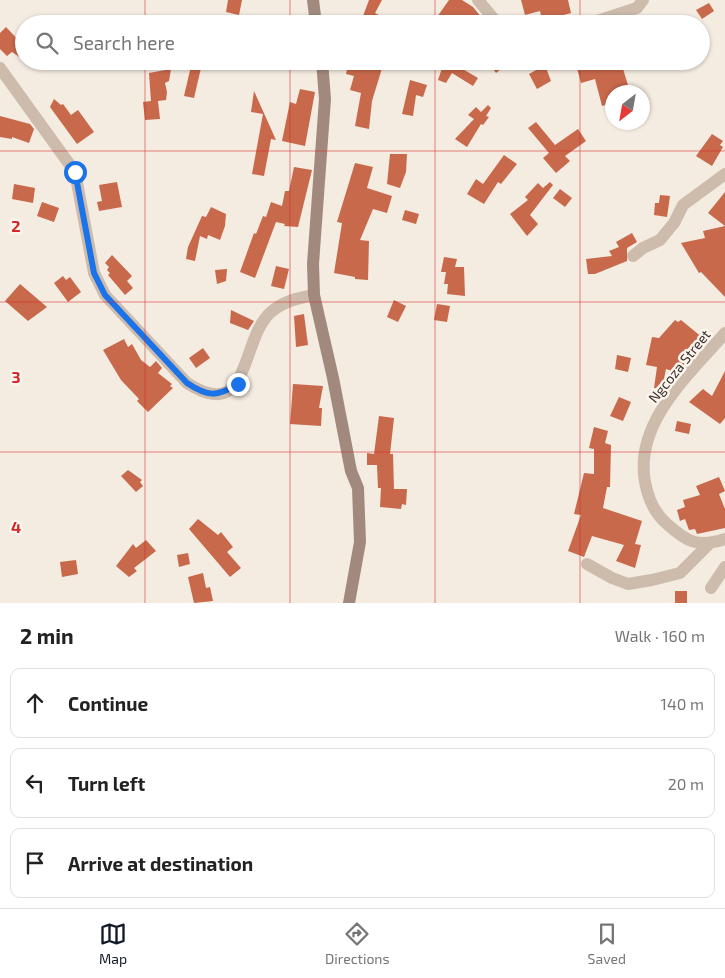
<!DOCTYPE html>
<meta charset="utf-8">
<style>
:root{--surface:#fff;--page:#f2f2f2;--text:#222;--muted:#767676;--line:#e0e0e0;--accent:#111827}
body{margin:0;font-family:"Exo 2",sans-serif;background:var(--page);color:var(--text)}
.compass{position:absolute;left:605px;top:85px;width:45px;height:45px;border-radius:50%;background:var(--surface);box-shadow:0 1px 4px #0004;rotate:211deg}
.stop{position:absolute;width:15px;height:15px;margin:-11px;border:4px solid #1a73e8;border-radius:50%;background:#fff}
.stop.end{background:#1a73e8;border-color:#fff;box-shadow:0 1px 5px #0008}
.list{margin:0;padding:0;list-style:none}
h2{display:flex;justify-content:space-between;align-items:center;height:65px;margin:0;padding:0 20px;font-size:21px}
h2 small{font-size:16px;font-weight:400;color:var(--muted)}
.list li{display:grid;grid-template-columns:32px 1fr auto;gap:15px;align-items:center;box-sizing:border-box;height:70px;margin:0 10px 10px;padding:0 10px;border:1px solid var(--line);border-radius:10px}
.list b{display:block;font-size:19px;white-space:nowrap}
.list em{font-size:16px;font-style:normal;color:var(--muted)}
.icon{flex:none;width:28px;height:28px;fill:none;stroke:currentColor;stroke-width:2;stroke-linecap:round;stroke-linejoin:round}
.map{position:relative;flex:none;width:725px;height:603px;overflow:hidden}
.search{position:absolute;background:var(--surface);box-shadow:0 1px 4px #0004;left:15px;right:15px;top:15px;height:55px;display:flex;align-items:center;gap:12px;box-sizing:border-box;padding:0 18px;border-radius:28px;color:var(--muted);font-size:19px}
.sheet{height:305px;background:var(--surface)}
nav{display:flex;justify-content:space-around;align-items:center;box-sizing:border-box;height:70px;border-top:1px solid var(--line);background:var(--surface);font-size:14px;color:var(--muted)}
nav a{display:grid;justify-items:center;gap:2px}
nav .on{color:var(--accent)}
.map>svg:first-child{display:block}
.building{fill:#c8694b}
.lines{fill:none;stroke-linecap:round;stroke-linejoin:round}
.street{stroke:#cdbbac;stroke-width:12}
.secondary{stroke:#a18a7d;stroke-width:12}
.route{stroke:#1a73e8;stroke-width:6}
.grid{fill:none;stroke:#d62828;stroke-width:1;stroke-opacity:0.55}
.labels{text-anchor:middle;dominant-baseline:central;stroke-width:5;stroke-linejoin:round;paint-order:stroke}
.street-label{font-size:14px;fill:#3b302b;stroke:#fbf5ee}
.grid-label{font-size:16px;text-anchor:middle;font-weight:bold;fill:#d62828;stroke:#fbf5ee;stroke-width:5;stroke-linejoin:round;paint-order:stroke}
</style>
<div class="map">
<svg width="725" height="603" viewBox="0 0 725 603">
<rect width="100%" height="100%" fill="#f4ebe1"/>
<!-- building -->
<g class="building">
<polygon points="228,0 242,0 239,15 226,12"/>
<polygon points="369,0 382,0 375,13 396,24 360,24"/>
<polygon points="449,0 462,0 473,7 482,18 476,24 432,24"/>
<polygon points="521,0 568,0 571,13 560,16 562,24 543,24 540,11 525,15"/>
<polygon points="709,3 714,11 702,19 696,10"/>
<polygon points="6,27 24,46 24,60 12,52 7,56 0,49 0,33"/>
<polygon points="349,61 371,61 383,65 372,101 369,129 355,126 361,93 350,90 354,76 346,74"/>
<polygon points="435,61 449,61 478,78 473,86 452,73 446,83 438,80 442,68"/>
<polygon points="487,61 511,61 496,73"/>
<polygon points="575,61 589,61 591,67 621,62 630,92 612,92 612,103 602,106 595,79 581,83"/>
<polygon points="545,65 551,81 537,89 529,74"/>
<polygon points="191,66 201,68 194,98 184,96"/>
<polygon points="171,69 169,81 165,83 167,92 166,100 158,101 160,119 145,120 143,102 151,101 149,73"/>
<polygon points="410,80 427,85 423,97 416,95 413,116 402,114"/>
<polygon points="300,89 315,92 305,146 282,141 290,102 296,104"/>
<polygon points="254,91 276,140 271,139 264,176 252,174 263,114 251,112"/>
<polygon points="54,99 61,105 63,104 71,115 78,110 94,132 77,144 50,107"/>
<polygon points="488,105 491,108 486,116 489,117 483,125 481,124 467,147 455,139 474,119 468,115 476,107 481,112"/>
<polygon points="0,116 30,124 34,129 29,143 12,137 12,139 0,137"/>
<polygon points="536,122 555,145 578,129 586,141 565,156 570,161 556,173 543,158 549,153 528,128"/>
<polygon points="712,134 723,141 720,145 723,147 712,166 696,156"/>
<polygon points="390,154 407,154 406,172 400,188 387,184"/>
<polygon points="504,155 517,164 501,184 498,182 484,204 467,194 476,179 483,184"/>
<polygon points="355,163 373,167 367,188 392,196 387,213 373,209 360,240 369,241 368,280 355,279 355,277 334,273 342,223 337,222"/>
<polygon points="294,167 312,170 298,227 284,226 285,224 276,222 255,278 240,272 254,233 256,234 263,216 266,217 271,202 282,206 285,191 289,191"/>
<polygon points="117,182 122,207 99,211 97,202 102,201 99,185"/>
<polygon points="550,182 553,185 530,215 538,224 527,236 510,214 528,200 525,197 538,183 543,188"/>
<polygon points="14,184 35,188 33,203 12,199"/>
<polygon points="560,189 572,198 565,207 553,198"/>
<polygon points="725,192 725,297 701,272 699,273 681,243 705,238 703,231 725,226 708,213"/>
<polygon points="660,195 670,196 667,217 654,215 655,203 659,203"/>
<polygon points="42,202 59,208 54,222 37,216"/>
<polygon points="211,207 226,214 225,226 220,240 208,235 207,239 200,236 195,261 186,259 188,247 202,216 206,217"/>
<polygon points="405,210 419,214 416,224 402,220"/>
<polygon points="632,233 637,242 627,248 627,261 595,274 588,274 586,259 612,256 609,251 619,247 616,242"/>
<polygon points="112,255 132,276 127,281 133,288 125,295 108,275 110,273 107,270 109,267 105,263"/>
<polygon points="444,257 457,259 455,267 464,267 465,296 447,294 448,284 444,284 446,272 441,272"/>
<polygon points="276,266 289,269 284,289 271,286"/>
<polygon points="227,269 226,281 217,284 215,270"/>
<polygon points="63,276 66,280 70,277 81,292 68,302 54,283"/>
<polygon points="20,284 47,307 28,321 5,301"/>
<polygon points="394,300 406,306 398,322 387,317"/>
<polygon points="437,304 450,306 447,322 434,320"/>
<polygon points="231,310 254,321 248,330 230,323"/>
<polygon points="304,314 308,345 296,347 294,316"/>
<polygon points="675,320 678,322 681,320 703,338 678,373 666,369 662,389 654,388 657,367 646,365 652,337 659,338"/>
<polygon points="124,339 128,347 132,344 141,360 150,367 156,361 162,368 158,373 172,384 170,386 173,388 148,412 137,401 139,399 121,380 103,350"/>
<polygon points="203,348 210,358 196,368 189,358"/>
<polygon points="617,355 631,358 628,372 615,369"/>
<polygon points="725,371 725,418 720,424 689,402 703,389 712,396"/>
<polygon points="293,384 323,386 319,408 322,408 321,426 290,424"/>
<polygon points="619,397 631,402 623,421 610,416"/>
<polygon points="379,416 394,418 390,454 393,454 394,489 407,489 406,505 402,504 401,509 380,507 381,488 378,488 377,465 367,465 367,453 374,454"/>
<polygon points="677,421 691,424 689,434 675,431"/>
<polygon points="594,427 608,431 605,443 611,445 610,487 607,487 603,508 642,521 635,544 641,545 635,568 616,561 624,545 592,536 584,557 568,551 581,515 574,514 584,473 594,474 594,449 589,448"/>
<polygon points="128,470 142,480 140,482 143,486 136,492 121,476"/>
<polygon points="719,477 725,491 719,494 725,509 725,528 697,534 695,529 689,530 685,519 680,521 677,510 685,507 683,500 700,495 696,486"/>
<polygon points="198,519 218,535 221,532 233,547 227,552 241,568 230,577 189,529"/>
<polygon points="146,540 156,551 134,568 137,571 129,577 116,566 133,544 136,548"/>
<polygon points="188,553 190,564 179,567 177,555"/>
<polygon points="76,560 78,574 62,577 60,562"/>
<polygon points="203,573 206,588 210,587 213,601 194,603 188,577"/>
<rect x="675" y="591" width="12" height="12"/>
</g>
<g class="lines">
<!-- street -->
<g class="street">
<polyline points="478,0 498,24"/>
<polyline points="588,24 637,8 643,0"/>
<path d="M0,68L75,172L94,273L105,295L187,383C251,425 240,339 271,312C284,301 298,298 314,295"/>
<polyline points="633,256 643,248 660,240 674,223 683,205 725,174"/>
<path d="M725,333C690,374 634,422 645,482C648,498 654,513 667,524C687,542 698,548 725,539"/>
<polyline points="587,564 612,578 628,584 652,580 680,573 708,545"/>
<polyline points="711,588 725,567"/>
</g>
<!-- secondary -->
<g class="secondary">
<polyline points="313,0 316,24"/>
<polyline points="322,61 325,99 313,264 314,295 333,378 351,471 358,488 360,542 349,603"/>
</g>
</g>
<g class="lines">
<!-- route -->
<path class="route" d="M75,172L94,273L105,295L187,383C208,397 217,397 238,384"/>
</g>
<!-- grid -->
<path class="grid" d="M145,0V24M290,0V24M435,0V24M580,0V24M145,61V603M290,61V603M435,61V603M580,61V603M0,151H725M0,302H725M0,452H725"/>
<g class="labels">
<!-- street labels -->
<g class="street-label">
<text transform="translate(679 366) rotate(-51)">Ngcoza Street</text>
</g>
</g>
<g class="grid-label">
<text x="16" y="232">2</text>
<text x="16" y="383">3</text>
<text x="16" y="533">4</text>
</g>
</svg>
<svg class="compass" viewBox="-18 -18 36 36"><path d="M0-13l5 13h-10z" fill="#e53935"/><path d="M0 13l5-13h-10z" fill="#767676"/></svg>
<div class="stop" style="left:75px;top:172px"></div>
<div class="stop end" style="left:238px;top:384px"></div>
<div class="search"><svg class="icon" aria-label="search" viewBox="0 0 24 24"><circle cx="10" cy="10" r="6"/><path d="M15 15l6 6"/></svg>Search here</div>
</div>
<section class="sheet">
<h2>2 min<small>Walk · 160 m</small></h2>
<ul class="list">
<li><svg class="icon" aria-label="ahead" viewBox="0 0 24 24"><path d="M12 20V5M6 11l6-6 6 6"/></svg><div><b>Continue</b></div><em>140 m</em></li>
<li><svg class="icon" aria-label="left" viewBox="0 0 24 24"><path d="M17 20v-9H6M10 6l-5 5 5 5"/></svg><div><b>Turn left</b></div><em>20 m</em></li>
<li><svg class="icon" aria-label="arrive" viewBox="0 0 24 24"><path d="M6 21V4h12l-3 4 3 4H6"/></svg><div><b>Arrive at destination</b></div></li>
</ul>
</section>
<nav>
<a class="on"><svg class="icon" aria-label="map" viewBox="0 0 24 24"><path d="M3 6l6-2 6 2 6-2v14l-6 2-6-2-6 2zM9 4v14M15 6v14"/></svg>Map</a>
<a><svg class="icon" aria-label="directions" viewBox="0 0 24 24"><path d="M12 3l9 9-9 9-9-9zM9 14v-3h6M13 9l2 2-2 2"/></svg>Directions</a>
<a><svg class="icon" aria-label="saved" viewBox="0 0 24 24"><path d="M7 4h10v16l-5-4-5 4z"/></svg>Saved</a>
</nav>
